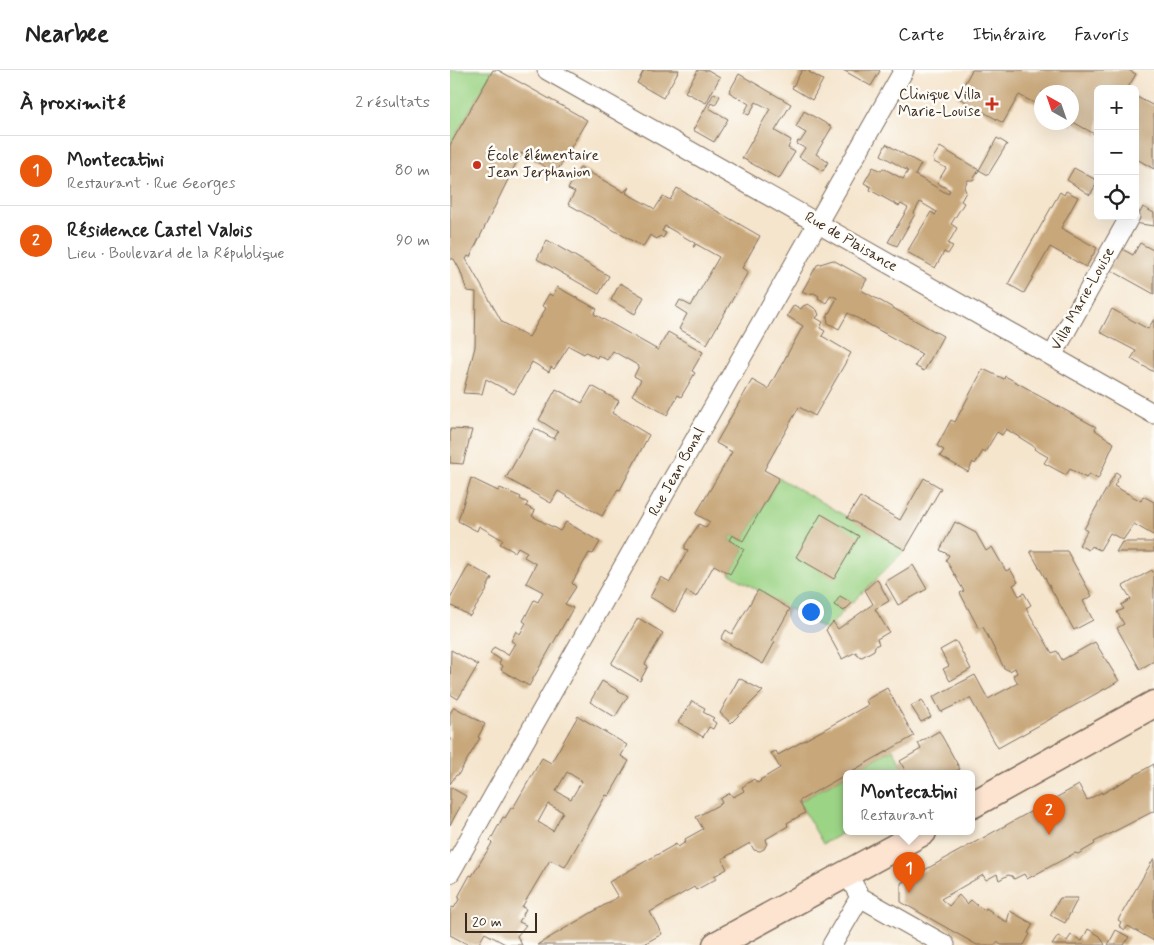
<!DOCTYPE html>
<html lang="fr">
<meta charset="utf-8">
<style>
:root{--surface:#fff;--page:#f2f2f2;--text:#222;--muted:#767676;--line:#e0e0e0;--accent:#ea580c}
body{margin:0;font-family:Mynerve,sans-serif;background:var(--page);color:var(--text)}
.controls{position:absolute;right:15px;top:15px;display:grid;overflow:hidden;border-radius:8px;box-shadow:0 5px 20px #0002}
.controls button{width:45px;height:45px;display:grid;place-items:center;padding:0;border:0;border-bottom:1px solid var(--line);background:var(--surface);color:var(--text);font:25px sans-serif}
.compass{position:absolute;left:584px;top:15px;width:45px;height:45px;border-radius:50%;background:var(--surface);box-shadow:0 5px 20px #0002;rotate:320deg}
.scale{position:absolute;left:15px;bottom:12px;width:72px;box-sizing:border-box;padding-left:5px;border:2px solid #3b2a1e;border-top:0;font-size:14px;line-height:18px;white-space:nowrap;color:#3b2a1e;-webkit-text-stroke:4px #fdfcf7;paint-order:stroke}
.you{position:absolute;left:360px;top:541px;width:18px;height:18px;margin:-12px;border:4px solid #fff;border-radius:50%;background:#1a73e8;box-shadow:0 0 0 8px #1a73e833}
.badge{display:grid;place-items:center;width:32px;height:32px;border-radius:50%;background:var(--accent);color:#fff;font-size:16px;font-weight:700}
.pin{position:absolute;translate:-50% -41px;filter:drop-shadow(0 1px 2px #0008)}
.pin::after{content:'';position:absolute;top:26px;width:18px;height:15px;background:inherit;clip-path:polygon(0 0,100% 0,50% 100%)}
.popup{position:absolute;left:393px;top:700px;width:132px;height:65px;box-sizing:border-box;display:grid;place-content:center;border-radius:8px;background:var(--surface);filter:drop-shadow(0 1px 4px #0005);font-size:16px;white-space:nowrap;color:var(--muted)}
.popup b{font-size:19px;color:var(--text)}
.popup::after{content:'';position:absolute;left:50%;top:100%;margin-left:-10px;border:10px solid transparent;border-top-color:var(--surface)}
.list{margin:0;padding:0;list-style:none}
h2{display:flex;justify-content:space-between;align-items:center;height:65px;margin:0;padding:0 20px;font-size:21px}
h2 small{font-size:16px;font-weight:400;color:var(--muted)}
.list li{display:grid;grid-template-columns:32px 1fr auto;gap:15px;align-items:center;box-sizing:border-box;height:70px;padding:0 20px;border-top:1px solid var(--line)}
.list b{display:block;font-size:19px;white-space:nowrap}
.list p{margin:0;font-size:16px;white-space:nowrap;color:var(--muted)}
.list em{font-size:16px;font-style:normal;color:var(--muted)}
.icon{flex:none;width:28px;height:28px;fill:none;stroke:currentColor;stroke-width:2;stroke-linecap:round;stroke-linejoin:round}
.map{position:relative;flex:none;width:704px;height:875px;overflow:hidden}
header{display:flex;align-items:center;gap:30px;box-sizing:border-box;height:70px;padding:0 25px;background:var(--surface);border-bottom:1px solid var(--line)}
header strong{font-size:24px}
nav{display:flex;gap:28px;margin-inline-start:auto;font-size:18px}
main{display:flex}
aside{flex:1;background:var(--surface)}
.map>svg:first-child{display:block}
.green{fill:#9cd486;stroke:#6c7f52}
.building{fill:#c8a77a;fill-rule:evenodd}
.lines{fill:none;stroke-linecap:round;stroke-linejoin:round}
.street-casing{stroke:#7c6b5b;stroke-width:21}
.secondary-casing{stroke:#7c6b5b;stroke-width:29}
.street{stroke:#fff;stroke-width:19}
.secondary{stroke:#fde4d1;stroke-width:26}
.poi-dot{fill:#c8321e;stroke:#fdfcf7;stroke-width:2}
.labels{text-anchor:middle;dominant-baseline:central;stroke-width:5;stroke-linejoin:round;paint-order:stroke}
.poi-label{font-size:15px;fill:#3b2a1e;stroke:#fdfcf7;text-anchor:end}
.street-label{font-size:15px;fill:#3b2a1e;stroke:#fdfcf7}
</style>
<header>
<strong>Nearbee</strong>
<nav><a>Carte</a><a>Itinéraire</a><a>Favoris</a></nav>
</header>
<main>
<aside>
<h2>À proximité<small>2 résultats</small></h2>
<ul class="list">
<li><span class="badge">1</span><div><b>Montecatini</b><p>Restaurant · Rue Georges</p></div><em>80 m</em></li>
<li><span class="badge">2</span><div><b>Résidence Castel Valois</b><p>Lieu · Boulevard de la République</p></div><em>90 m</em></li>
</ul>
</aside>
<div class="map">
<svg width="704" height="875" viewBox="0 0 704 875">
<rect width="100%" height="100%" fill="#fdfcf7"/>
<filter id="ink" filterUnits="userSpaceOnUse"><feTurbulence type="fractalNoise" baseFrequency=".02" numOctaves="2"/><feDisplacementMap in="SourceGraphic" scale="10" xChannelSelector="R" yChannelSelector="G"/><feConvolveMatrix kernelMatrix="1 2 1 2 8 2 1 2 1" color-interpolation-filters="sRGB"/></filter>
<filter id="wash" filterUnits="userSpaceOnUse"><feTurbulence type="fractalNoise" baseFrequency=".0096" numOctaves="4" result="noise"/><feDisplacementMap in="SourceGraphic" scale="20" xChannelSelector="R" yChannelSelector="G"/><feGaussianBlur stdDeviation="1.12" result="paint"/><feColorMatrix in="noise" values="0 0 0 0 0 0 0 0 0 0 0 0 0 0 0 0 0 1.4 0 .05"/><feComposite in="paint" operator="in"/></filter>
<g filter="url(#wash)">
<rect width="100%" height="100%" fill="#f5e5cd"/>
<!-- green -->
<g class="green">
<polygon points="0,0 43,0 0,75"/>
<polygon points="329,408 455,480 402,533 389,527 384,535 394,541 376,560 280,504 294,479 279,470 282,465 293,471"/>
<polygon points="443,679 457,704 398,704"/>
<polygon points="396,705 396,761 373,774 349,732"/>
</g>
<g id="blocks">
<!-- building -->
<g class="building">
<polygon points="43,0 48,0 137,50 106,103 71,83 20,187 18,186 16,189 52,252 79,267 96,238 92,236 99,224 103,226 107,217 147,239 144,244 208,280 218,262 253,282 242,301 245,303 231,327 228,325 217,345 182,325 191,310 184,306 189,296 163,281 157,290 148,285 147,288 136,282 134,284 119,276 104,299 101,297 99,302 82,292 64,324 36,309 32,324 13,323 25,277 26,222 17,221 10,200 4,189 0,189 0,75"/>
<polygon points="194,0 229,0 213,28 187,13"/>
<polygon points="248,0 258,0 270,7 256,33 235,22"/>
<polygon points="352,0 360,0 359,2 373,10 362,30 342,18"/>
<polygon points="393,0 429,0 430,1 421,16"/>
<polygon points="522,0 678,0 686,4 677,19 648,19 648,66 623,52 622,56 618,52 622,52 622,22 592,22 592,37 569,25 553,53 507,27"/>
<polygon points="289,4 341,34 325,61 341,70 338,78 345,82 329,109 292,88 320,39 306,32 299,45 294,43 299,34 279,22"/>
<polygon points="264,23 270,26 265,35 261,33 259,38 278,49 264,72 243,60"/>
<polygon points="685,26 704,36 704,99 685,88"/>
<polygon points="354,41 382,57 366,84 378,92 373,101 349,87 355,78 347,74 348,71 350,72 356,63 346,57"/>
<polygon points="547,68 557,74 538,105 529,100"/>
<polygon points="436,74 471,94 465,105 498,124 500,120 487,113 496,98 484,92 483,88 490,77 529,100 523,110 518,110 514,117 516,122 511,131 514,133 501,154 507,158 498,174 503,176 498,184 494,182 485,198 457,182 481,142 485,145 487,142 470,132 464,143 465,144 447,176 438,172 458,138 451,134 449,136 420,120 421,117 414,113 423,97 431,101 433,98 453,109 458,101 431,85"/>
<polygon points="130,97 174,122 179,117 176,123 205,139 213,126 220,130 227,118 310,166 292,198 298,202 257,274 229,259 237,244 226,237 230,230 241,236 269,187 246,174 244,177 243,177 245,173 215,156 212,161 216,163 213,168 210,166 207,169 200,165 193,177 118,134 125,122 118,119"/>
<polygon points="624,98 648,111 640,125 617,110"/>
<polygon points="616,121 628,127 611,158 647,178 636,197 600,177 574,223 558,214 610,122 614,125"/>
<polygon points="693,137 704,143 704,156 684,153"/>
<polygon points="97,170 159,206 149,224 87,189"/>
<polygon points="690,173 703,180 704,177 704,224 659,199 670,178 683,185"/>
<polygon points="383,190 417,209 411,220 493,266 474,301 465,296 472,284 398,243 389,259 378,253 377,247 387,228 381,225 376,233 368,228 369,226 364,223 356,224 352,222 367,195"/>
<polygon points="170,213 194,227 185,244 161,230"/>
<polygon points="358,234 367,240 369,245 366,248 373,252 370,258 375,261 372,266 401,283 365,346 349,337 314,400 329,408 293,471 282,465 279,470 294,479 280,504 264,495 246,527 237,521 225,542 200,527 211,507 220,512 238,480 235,479 235,475 249,454 256,458 260,452 246,444 282,382 266,373 302,310 318,319 353,256 337,246 344,235 351,239 353,236"/>
<polygon points="662,239 698,259 704,249 704,302 681,289 686,281 650,262"/>
<polygon points="533,299 554,309 555,306 582,321 582,322 646,357 645,360 664,373 648,409 639,404 636,408 620,399 616,405 594,393 598,387 584,379 585,377 556,359 552,365 547,362 535,382 533,381 525,394 523,392 518,402 490,386 494,380 487,376 501,350 505,352"/>
<polygon points="142,316 169,331 162,343 199,365 170,420 168,419 152,446 108,421 101,433 56,408 84,358 104,369 108,362 89,350 106,319 132,333"/>
<polygon points="0,359 22,360 13,394 0,393"/>
<polygon points="666,402 670,405 664,416 691,431 693,426 704,432 704,463 703,465 684,454 673,470 660,463 650,480 641,476 638,480 629,475 637,461 634,459"/>
<polygon points="21,408 48,421 50,418 71,427 70,429 78,433 76,436 85,441 82,446 110,461 116,452 150,472 143,484 139,483 122,513 126,517 115,534 123,538 79,616 51,600 53,596 49,594 51,590 40,583 44,577 58,585 65,573 61,571 66,561 70,564 76,553 73,551 84,530 88,532 93,522 76,513 86,494 74,487 77,482 68,477 65,482 50,474 53,470 29,456 27,461 8,451"/>
<polygon points="474,408 491,418 455,480 397,448 410,427 450,450"/>
<polygon points="371,444 409,466 384,509 346,487"/>
<polygon points="505,452 526,463 536,481 542,477 556,501 560,499 568,512 563,515 569,526 574,523 581,535 576,538 602,583 607,581 612,590 645,572 669,611 548,678 520,628 491,642 483,627 525,605 538,629 568,613 563,605 567,603 565,598 560,601 554,598 533,557 529,559 510,523 514,521 496,490 499,485 490,480"/>
<polygon points="672,472 704,472 704,482 666,482"/>
<polygon points="580,481 617,481 642,526 633,531 643,550 624,560"/>
<polygon points="19,495 42,508 36,519 37,520 20,546 0,535 0,529"/>
<polygon points="463,495 477,519 448,535 435,512"/>
<polygon points="702,500 704,504 704,591 690,599 667,558 674,554 667,542 674,539 671,535 681,529 673,516"/>
<polygon points="427,509 439,531 425,539 439,562 427,569 429,574 425,576 424,580 412,587 408,586 406,582 392,589 376,560 383,552 388,559 423,534 415,520"/>
<polygon points="308,520 340,539 322,571 325,572 313,594 271,569 276,560 282,564"/>
<polygon points="390,526 402,533 394,541 384,535"/>
<polygon points="188,548 213,563 195,594 198,596 190,611 161,594"/>
<polygon points="506,571 521,599 500,611 493,599 499,596 490,580"/>
<polygon points="1,580 28,595 8,629 0,624"/>
<polygon points="289,608 313,621 281,653 270,643"/>
<polygon points="152,611 178,626 165,647 140,632"/>
<polygon points="437,618 464,666 349,731 355,743 337,753 338,756 316,769 317,773 314,779 310,781 304,780 300,773 272,789 277,799 264,806 266,809 246,820 244,817 200,842 212,864 192,875 87,875 168,827 159,812 226,774 228,777 236,772 235,769 253,759 246,747 272,733 270,729 280,723 283,727 294,721 292,717 304,709 307,713 311,711 310,710 330,698 321,683 326,681 328,685 418,635 416,630"/>
<polygon points="472,630 481,647 471,652 461,636"/>
<polygon points="242,631 255,638 253,642 264,648 262,650 266,653 263,659 259,657 253,667 228,652"/>
<polygon points="4,637 35,654 28,667 30,668 8,705 6,705 0,714 0,643"/>
<path d="M128,646L177,675L171,686L179,691L159,726L156,725L115,797L100,790L72,837L76,839L69,852L76,855L67,866L72,875H57L35,863L28,875L20,874L19,875L0,865V841L2,837L4,838L10,828L8,827L20,805L22,806L42,773L40,771L53,747L55,748L61,738H63L92,688L101,693ZM117,702L132,711L121,729L106,721ZM98,734L113,742L103,761L88,752Z"/>
<polygon points="489,661 510,699 500,704 457,704 450,691 471,679 468,673"/>
<polygon points="704,694 704,741 644,772 645,774 628,784 625,783 577,809 574,804 564,809 562,806 558,805 549,810 547,804 536,810 533,805 491,829 499,836 509,825 517,834 521,830 528,836 535,840 536,838 542,842 541,843 557,852 560,841 583,854 578,863 580,864 574,875 551,875 547,872 545,875 527,875 451,832 451,813 629,715 637,730 652,722 652,724"/>
<polygon points="0,717 16,726 0,755"/>
<polygon points="704,788 704,871 678,856 675,860 669,856 671,852 668,850"/>
<polygon points="610,828 628,828 615,853 600,845"/>
<polygon points="638,859 650,866 655,875 602,875 608,866 617,871 621,865 632,871"/>
<polygon points="666,860 679,867 674,875 658,875"/>
</g>
</g>
</g>
<g filter="url(#ink)">
<use href="#blocks" fill-opacity="0" stroke="#7c6b5b" stroke-width="1"/>
<g class="lines">
<defs>
<g id="street">
<polyline points="97,0 704,344"/>
<polyline points="602,286 680,146"/>
<polyline points="0,803 454,0"/>
<polyline points="397,803 410,827 495,875"/>
<polyline points="382,875 410,827"/>
</g>
<g id="secondary">
<polyline points="522,735 704,634"/>
<polyline points="266,875 473,762"/>
</g>
</defs>
<!-- street casing -->
<use href="#street" class="street-casing"/>
<!-- secondary casing -->
<use href="#secondary" class="secondary-casing"/>
<!-- street -->
<use href="#street" class="street"/>
<!-- secondary -->
<use href="#secondary" class="secondary"/>
</g>
</g>
<!-- markers -->
<g class="poi-dot">
<path d="M539.5 26.5h5v5h5v5h-5v5h-5v-5h-5v-5h5z"/>
<circle cx="27" cy="95" r="5"/>
</g>
<g class="labels">
<!-- poi labels -->
<g class="poi-label">
<text x="531" y="25">Clinique Villa<tspan x="531" dy="17">Marie-Louise</tspan></text>
<text x="37" y="86" text-anchor="start">École élémentaire<tspan x="37" dy="17">Jean Jerphanion</tspan></text>
</g>
<!-- street labels -->
<g class="street-label">
<text transform="translate(401 172) rotate(30)">Rue de Plaisance</text>
<text transform="translate(633 229) rotate(-61)">Villa Marie-Louise</text>
<text transform="translate(227 402) rotate(-61)">Rue Jean Bonal</text>
</g>
</g>
</svg>
<div class="controls">
<button>+</button>
<button>−</button>
<button><svg class="icon" aria-label="locate" viewBox="0 0 24 24"><circle cx="12" cy="12" r="6"/><path d="M12 2v4M12 18v4M2 12h4M18 12h4"/></svg></button>
</div>
<svg class="compass" viewBox="-18 -18 36 36"><path d="M0-13l5 13h-10z" fill="#e53935"/><path d="M0 13l5-13h-10z" fill="#767676"/></svg>
<div class="scale">20 m</div>
<div class="you"></div>
<div class="pin badge" style="left:459px;top:823px">1</div>
<div class="popup"><b>Montecatini</b>Restaurant</div>
<div class="pin badge" style="left:599px;top:765px">2</div>
</div>
</main>
